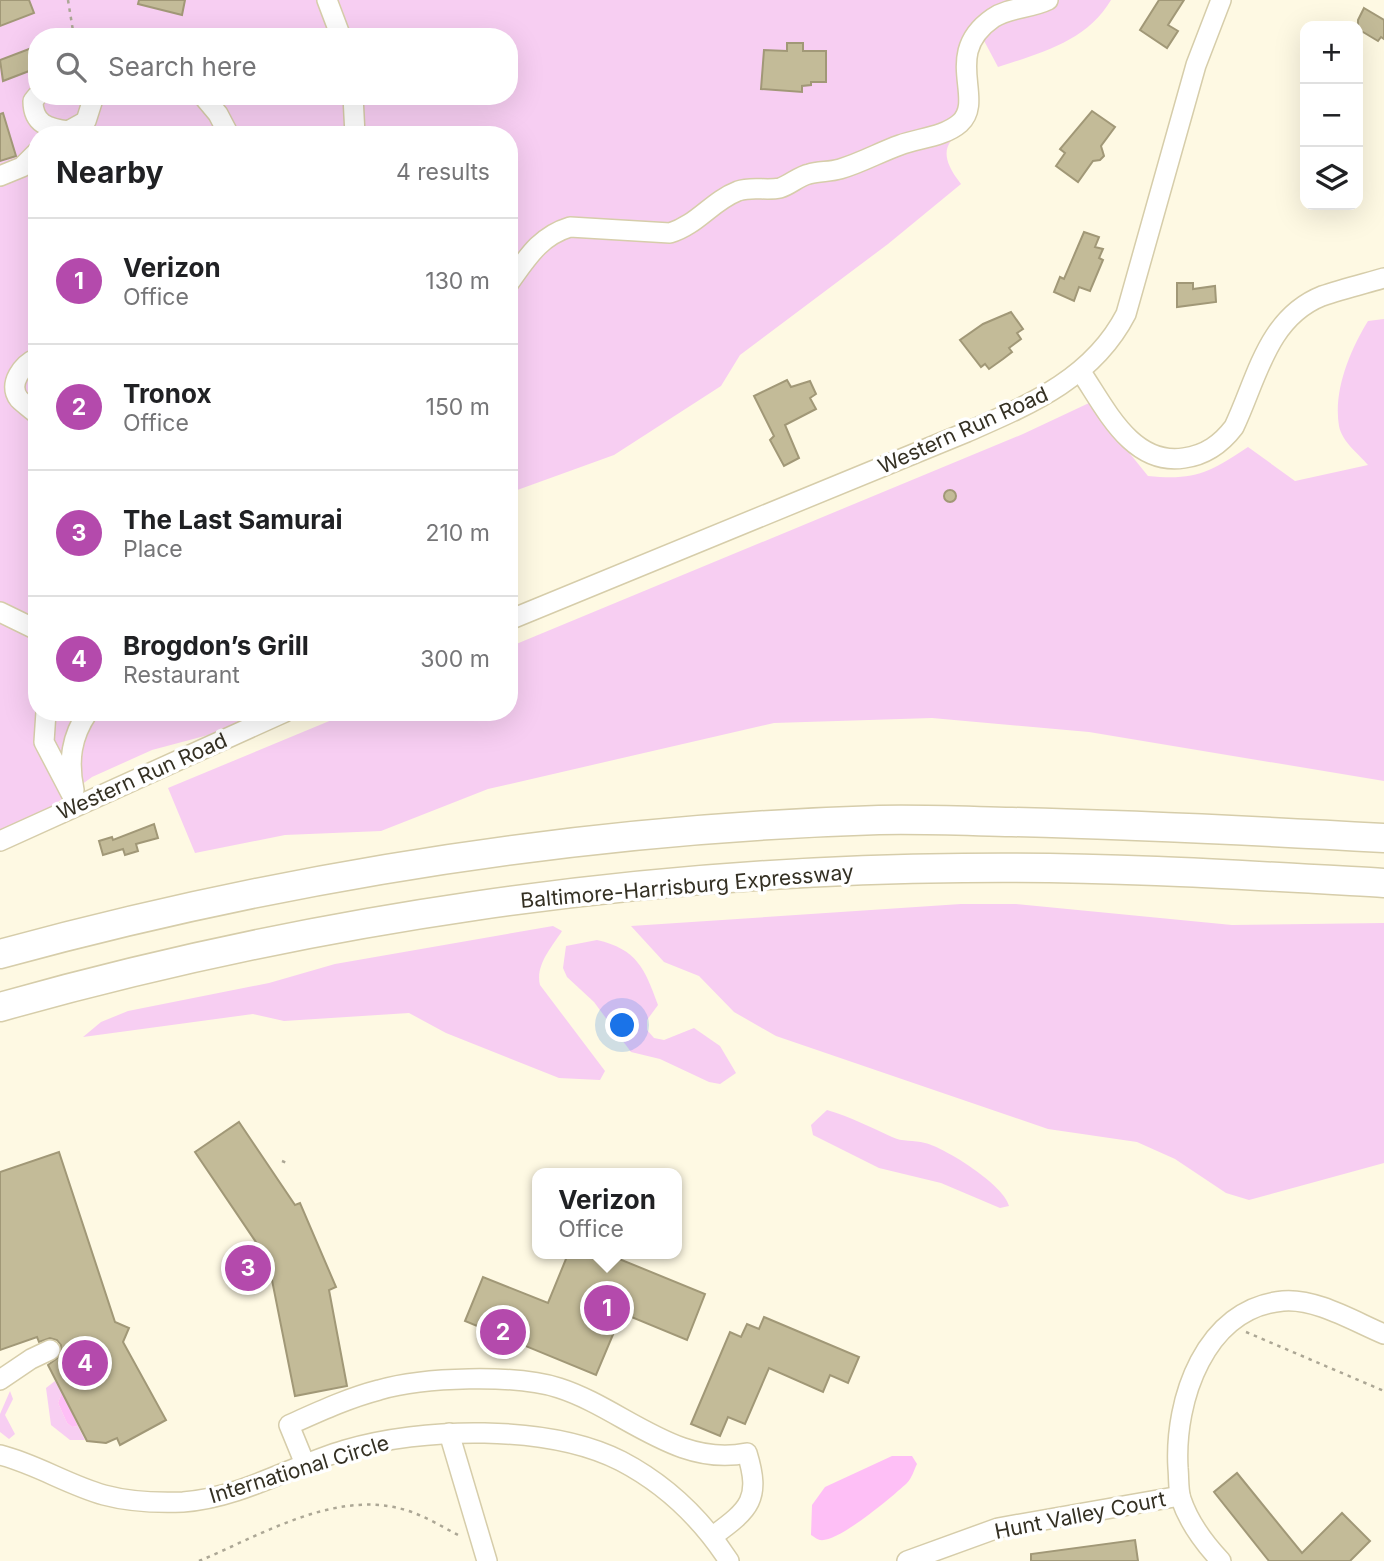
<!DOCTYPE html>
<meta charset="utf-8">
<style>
:root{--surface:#fff;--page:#f2f2f2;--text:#202124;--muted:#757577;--line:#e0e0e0;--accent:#b44aac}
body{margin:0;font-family:Inter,sans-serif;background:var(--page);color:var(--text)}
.controls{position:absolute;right:21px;top:21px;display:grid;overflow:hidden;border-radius:14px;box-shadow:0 7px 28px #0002}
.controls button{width:63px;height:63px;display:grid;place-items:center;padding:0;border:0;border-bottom:2px solid var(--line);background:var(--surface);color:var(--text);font:35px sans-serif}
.you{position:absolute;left:623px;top:1026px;width:24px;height:24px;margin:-18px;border:5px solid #fff;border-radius:50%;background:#1a73e8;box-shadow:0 0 0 10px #1a73e833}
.badge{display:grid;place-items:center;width:46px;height:46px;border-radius:50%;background:var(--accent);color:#fff;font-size:23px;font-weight:700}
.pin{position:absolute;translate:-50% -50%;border:4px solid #fff;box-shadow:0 2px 7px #0006}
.popup{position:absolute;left:532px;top:1168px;width:150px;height:91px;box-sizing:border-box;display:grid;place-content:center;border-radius:14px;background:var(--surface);filter:drop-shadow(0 2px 5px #0005);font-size:23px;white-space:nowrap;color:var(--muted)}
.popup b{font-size:26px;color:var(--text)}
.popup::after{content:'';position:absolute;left:50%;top:100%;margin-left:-14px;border:14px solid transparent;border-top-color:var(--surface)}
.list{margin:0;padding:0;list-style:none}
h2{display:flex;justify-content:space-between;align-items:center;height:91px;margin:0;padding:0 28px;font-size:30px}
h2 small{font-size:23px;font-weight:400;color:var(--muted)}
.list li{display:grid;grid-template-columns:46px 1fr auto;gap:21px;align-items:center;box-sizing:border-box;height:126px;padding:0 28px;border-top:2px solid var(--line)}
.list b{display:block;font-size:26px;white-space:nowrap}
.list p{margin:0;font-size:23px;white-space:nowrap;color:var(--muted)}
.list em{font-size:23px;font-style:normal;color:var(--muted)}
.icon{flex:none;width:38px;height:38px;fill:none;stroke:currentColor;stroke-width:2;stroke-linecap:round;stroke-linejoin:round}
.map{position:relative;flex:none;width:1384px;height:1561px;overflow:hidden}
.search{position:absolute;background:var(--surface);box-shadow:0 7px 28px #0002;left:28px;top:28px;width:490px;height:77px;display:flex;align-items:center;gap:18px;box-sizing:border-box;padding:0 24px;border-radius:28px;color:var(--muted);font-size:26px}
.panel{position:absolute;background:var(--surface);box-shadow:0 7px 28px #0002;left:28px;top:126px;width:490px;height:595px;border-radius:28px}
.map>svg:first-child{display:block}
.green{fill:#f7cef2;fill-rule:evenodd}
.water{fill:#febff6}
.building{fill:#c3bb98;stroke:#a19877;stroke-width:2}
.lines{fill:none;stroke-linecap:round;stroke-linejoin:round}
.minor-casing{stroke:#d6cdaa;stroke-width:22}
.highway-casing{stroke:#d6cdaa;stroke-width:31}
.path{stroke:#aca795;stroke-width:2.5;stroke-dasharray:3.5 5;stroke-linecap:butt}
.minor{stroke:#fff;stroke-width:19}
.highway{stroke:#fff;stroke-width:28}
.labels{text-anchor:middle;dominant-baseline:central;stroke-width:7;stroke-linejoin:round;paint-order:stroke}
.street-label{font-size:21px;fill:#343023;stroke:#fff}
</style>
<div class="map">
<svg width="1384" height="1561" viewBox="0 0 1384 1561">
<rect width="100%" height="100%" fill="#fef9e3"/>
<!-- green -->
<g class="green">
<path d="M0,0H1111C1087,41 1041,53 998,67L981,35L957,51C966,69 979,92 977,113C974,135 922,135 961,184L888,244L740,355L721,386L614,455L509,493V135H37V712H271L227,730L152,750L92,777L51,807L0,831ZM37,37H509V96H37Z"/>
<path d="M1384,319V781L1089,732L932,718L774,723L488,789L381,831L285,835L195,853L168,788L351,712H509V647L1023,434L1089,403L1148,476C1195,481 1210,472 1248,447L1295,481L1368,465C1359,454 1342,442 1339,426C1333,391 1350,350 1368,321Z"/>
<polygon points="961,904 1016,904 1232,925 1384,923 1384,1163 1249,1200 1226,1193 1175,1159 1137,1142 1048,1129 776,1036 734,1012 699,976 664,962 631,926"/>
<path d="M553,926L562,931C552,947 535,965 540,985L605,1071L600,1080L559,1078L446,1033L409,1013L284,1021L253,1014L83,1037L101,1022L128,1011L269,983L335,964Z"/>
<path d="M597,940C637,949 645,969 658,1005L647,1020V1030L654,1038L664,1040L694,1028L720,1046L736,1073L720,1084L709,1082L660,1059L631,1052L594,1002L567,977L563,968L566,946Z"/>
<path d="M827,1110C851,1117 870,1127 892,1137C902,1142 914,1140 925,1143C946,1148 1005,1186 1009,1206L1000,1208L941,1183L879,1168L813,1135L811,1125Z"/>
<polygon points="55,1381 62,1392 58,1403 67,1423 72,1427 78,1426 85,1440 70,1440 51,1425 46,1388"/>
<polygon points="10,1391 13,1399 5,1415 15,1434 9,1439 0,1432 0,1414"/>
</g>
<!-- water -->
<g class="water">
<polygon points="62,1392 78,1426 72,1427 67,1423 58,1403"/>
<path d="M892,1456H912L917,1464C914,1470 912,1478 907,1483C893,1496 838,1543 820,1540C818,1540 813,1536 811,1535L812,1505L825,1487Z"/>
</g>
<!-- building -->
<g class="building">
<polygon points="0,0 29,0 34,13 0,26"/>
<polygon points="139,0 185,0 182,15 138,4"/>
<polygon points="1159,0 1184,0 1168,25 1178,31 1167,48 1140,30"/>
<polygon points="1364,8 1384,20 1384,39 1381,37 1378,41 1363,32 1358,34 1358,20"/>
<polygon points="787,43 803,43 803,51 826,51 826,82 811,82 811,85 802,86 802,92 761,89 764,50 787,51"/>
<polygon points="37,46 37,68 3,81 0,60"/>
<polygon points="1092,111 1115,127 1101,146 1104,156 1100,160 1093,161 1078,182 1056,166 1065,153 1060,149"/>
<polygon points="3,113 16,156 0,161 0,114"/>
<polygon points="1084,232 1099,237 1095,247 1103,249 1099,258 1103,260 1090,291 1079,287 1074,301 1054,292 1060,277 1064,279"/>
<polygon points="1177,283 1193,283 1193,289 1215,286 1216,302 1177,307"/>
<polygon points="1011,312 1023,329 1017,333 1021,339 1009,348 1012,352 1003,359 989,369 985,364 981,367 960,340 983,324"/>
<polygon points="787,380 791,387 810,381 816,394 810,398 816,409 785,425 799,458 784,466 770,440 774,436 754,396"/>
<circle cx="950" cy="496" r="6"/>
<polygon points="154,824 158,838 136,844 138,851 125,855 123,849 103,855 99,841 112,837 113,840"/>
<polygon points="239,1122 295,1205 300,1203 336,1287 329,1290 347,1386 295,1396 271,1275 260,1248 195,1152"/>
<polygon points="59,1152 115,1322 129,1328 123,1342 166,1420 120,1445 117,1438 106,1443 87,1441 48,1365 60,1356 61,1345 57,1340 50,1338 39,1342 37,1337 0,1350 0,1172"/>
<polygon points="568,1254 607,1254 705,1294 687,1340 622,1313 596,1375 465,1321 483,1277 548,1303"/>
<polygon points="764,1317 859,1357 848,1383 830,1375 823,1392 769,1368 745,1424 728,1417 720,1436 691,1424 730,1332 741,1337 747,1324 759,1329"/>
<polygon points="1237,1473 1302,1553 1342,1513 1370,1541 1350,1561 1269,1561 1214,1492"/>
<polygon points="1135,1540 1138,1561 1031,1561 1031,1554"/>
</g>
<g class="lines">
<defs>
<g id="minor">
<polyline points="327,0 341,37"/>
<path d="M37,96L33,101C33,124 48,128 68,131L86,121L94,96"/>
<polyline points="203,96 218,114 229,135"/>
<polyline points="353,96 355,135"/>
<polyline points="0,176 22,167 37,152"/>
<path d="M509,283C527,258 540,236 570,227L670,233C697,225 712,201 738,191C752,186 766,191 780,188C790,185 799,176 809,174C819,171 830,172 840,169C861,163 880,152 900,145C919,138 944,137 960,123C986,99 941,54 993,18C1009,7 1030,9 1048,0"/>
<path d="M37,358C23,364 7,384 19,399C24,404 31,409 37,414"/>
<path d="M1081,372C1106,409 1132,466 1184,458C1206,455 1221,444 1234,427C1257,379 1267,318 1322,296C1342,289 1363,284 1384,278"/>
<polyline points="0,612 37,630"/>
<path d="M509,620L967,432C1031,404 1093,378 1126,314L1196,65L1221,0"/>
<polyline points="46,712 44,742 77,805"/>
<path d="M74,790C68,761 71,737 88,712"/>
<polyline points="0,841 285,712"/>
<polyline points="0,1380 31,1359 50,1350"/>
<polyline points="449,1433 487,1561"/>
<path d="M0,1455C36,1464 68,1485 104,1495C130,1502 157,1503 183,1502C240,1498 291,1466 345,1450C422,1427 548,1424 621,1461C667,1485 701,1518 729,1561"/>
<path d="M305,1464L289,1425C318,1412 348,1398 379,1390C423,1377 515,1374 559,1388C622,1408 677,1468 747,1453C761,1499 750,1509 713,1536"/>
<polyline points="907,1561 998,1528 1180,1496"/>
<path d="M1221,1561C1204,1543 1189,1523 1181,1499C1178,1490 1179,1478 1178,1468C1174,1400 1205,1308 1283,1301C1316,1298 1355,1322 1384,1334"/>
</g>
<g id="highway">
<path d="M0,954C286,876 583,829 879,820C924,819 968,821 1012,822C1136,825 1260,831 1384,838"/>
<path d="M0,1007C312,919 638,871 963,868C1103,866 1244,875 1384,883"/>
</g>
</defs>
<!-- minor casing -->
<use href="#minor" class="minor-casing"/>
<!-- highway casing -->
<use href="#highway" class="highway-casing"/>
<!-- path -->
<g class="path">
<polyline points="68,0 74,37"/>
<polyline points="282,1161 287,1163"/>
<polyline points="1246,1332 1384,1391"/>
<path d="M199,1561C259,1536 331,1492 398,1508C421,1513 442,1527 462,1537"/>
</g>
<!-- minor -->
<use href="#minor" class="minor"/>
<!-- highway -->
<use href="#highway" class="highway"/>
</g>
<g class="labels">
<!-- street labels -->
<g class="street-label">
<text transform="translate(963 430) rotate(-24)">Western Run Road</text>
<text transform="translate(142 776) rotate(-24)">Western Run Road</text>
<text transform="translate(687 886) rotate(-5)">Baltimore-Harrisburg Expressway</text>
<text transform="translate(299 1469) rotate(-17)">International Circle</text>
<text transform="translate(1080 1515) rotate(-11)">Hunt Valley Court</text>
</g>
</g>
</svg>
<div class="controls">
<button>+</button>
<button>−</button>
<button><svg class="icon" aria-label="layers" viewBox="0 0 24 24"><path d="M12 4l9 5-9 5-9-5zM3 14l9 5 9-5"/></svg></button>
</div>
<div class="you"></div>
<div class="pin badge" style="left:607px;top:1308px">1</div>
<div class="popup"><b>Verizon</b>Office</div>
<div class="pin badge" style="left:503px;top:1332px">2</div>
<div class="pin badge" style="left:248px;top:1268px">3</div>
<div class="pin badge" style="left:85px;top:1363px">4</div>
<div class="search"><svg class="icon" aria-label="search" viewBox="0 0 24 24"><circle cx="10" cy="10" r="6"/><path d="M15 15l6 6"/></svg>Search here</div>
<section class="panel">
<h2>Nearby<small>4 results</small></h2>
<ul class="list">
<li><span class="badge">1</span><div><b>Verizon</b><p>Office</p></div><em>130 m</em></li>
<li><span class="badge">2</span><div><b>Tronox</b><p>Office</p></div><em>150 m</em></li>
<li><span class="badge">3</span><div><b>The Last Samurai</b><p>Place</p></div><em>210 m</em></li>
<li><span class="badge">4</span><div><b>Brogdon’s Grill</b><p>Restaurant</p></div><em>300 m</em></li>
</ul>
</section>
</div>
